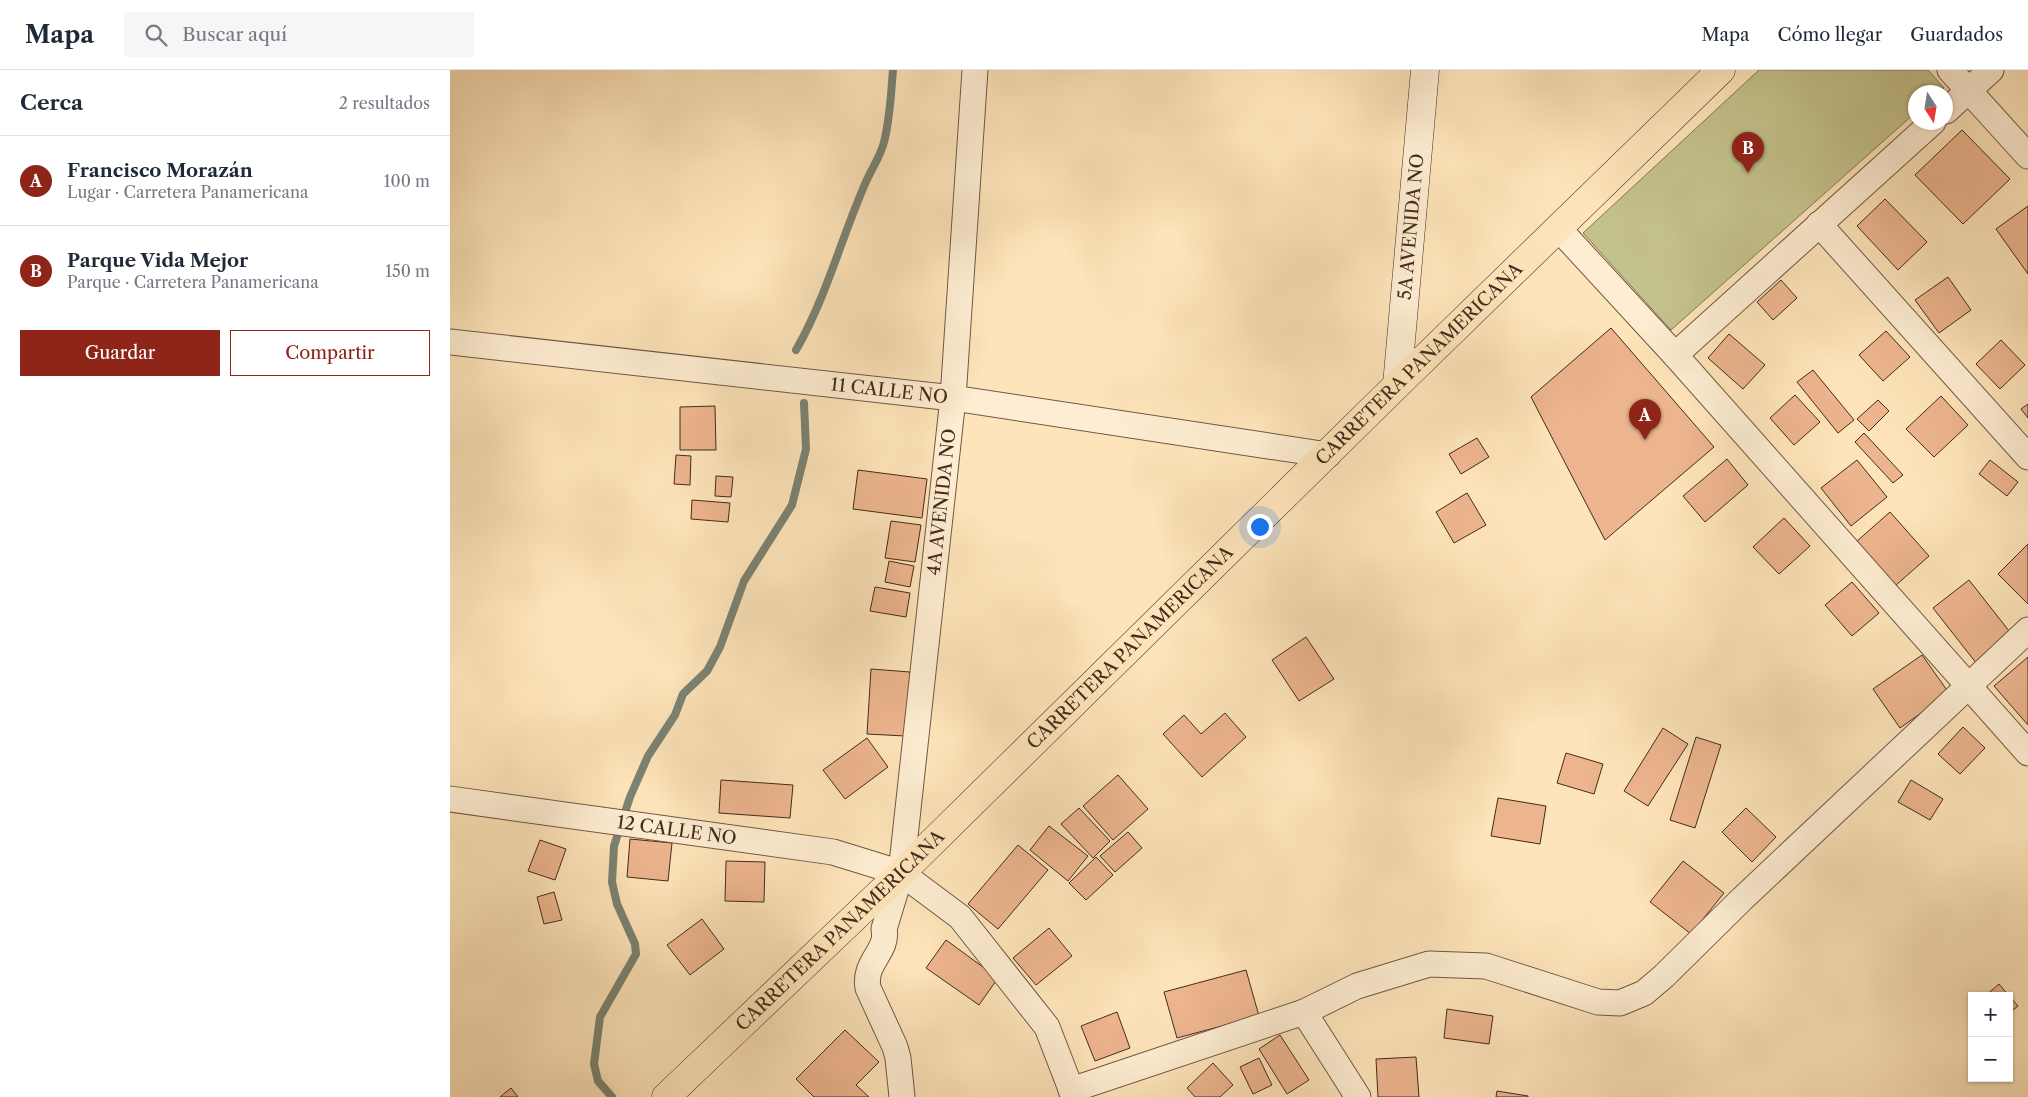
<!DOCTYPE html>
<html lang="es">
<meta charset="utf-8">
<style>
:root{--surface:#fff;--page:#f6f6f7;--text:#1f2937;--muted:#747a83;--line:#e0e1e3;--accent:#8f2418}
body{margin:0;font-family:"Libre Caslon Text",serif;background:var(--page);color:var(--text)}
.controls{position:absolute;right:15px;bottom:15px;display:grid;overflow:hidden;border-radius:0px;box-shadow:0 1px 4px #0004}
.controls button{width:45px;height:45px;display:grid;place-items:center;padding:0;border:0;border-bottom:1px solid var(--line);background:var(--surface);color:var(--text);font:25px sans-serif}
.compass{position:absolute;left:1458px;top:15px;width:45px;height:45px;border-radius:50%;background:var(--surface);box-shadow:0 1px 4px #0004;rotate:168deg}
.you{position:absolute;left:809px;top:456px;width:18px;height:18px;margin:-12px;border:4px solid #fff;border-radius:50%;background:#1a73e8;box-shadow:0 0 0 8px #1a73e833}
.badge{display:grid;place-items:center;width:32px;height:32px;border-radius:50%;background:var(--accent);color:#fff;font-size:16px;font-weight:700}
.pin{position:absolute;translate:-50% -41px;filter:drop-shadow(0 1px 2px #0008)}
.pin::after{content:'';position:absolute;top:26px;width:18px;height:15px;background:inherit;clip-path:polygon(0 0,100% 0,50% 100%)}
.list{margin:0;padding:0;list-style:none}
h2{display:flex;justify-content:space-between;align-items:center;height:65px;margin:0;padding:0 20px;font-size:21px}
h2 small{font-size:16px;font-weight:400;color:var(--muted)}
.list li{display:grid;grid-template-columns:32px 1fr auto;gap:15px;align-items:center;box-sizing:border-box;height:90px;padding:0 20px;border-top:1px solid var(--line)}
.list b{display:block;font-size:19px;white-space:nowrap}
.list p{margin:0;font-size:16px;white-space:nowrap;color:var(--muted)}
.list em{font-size:16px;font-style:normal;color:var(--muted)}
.actions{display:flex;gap:10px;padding:15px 20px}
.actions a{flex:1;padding:11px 0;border:1px solid var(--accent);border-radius:0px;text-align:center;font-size:18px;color:var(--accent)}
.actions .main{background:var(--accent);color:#fff}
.icon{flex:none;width:28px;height:28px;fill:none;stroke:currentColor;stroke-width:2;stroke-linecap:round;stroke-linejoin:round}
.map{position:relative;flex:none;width:1578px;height:1027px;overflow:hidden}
header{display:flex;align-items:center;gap:30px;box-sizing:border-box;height:70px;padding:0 25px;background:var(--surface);border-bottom:1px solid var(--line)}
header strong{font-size:24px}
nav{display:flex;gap:28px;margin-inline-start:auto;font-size:18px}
.search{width:350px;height:45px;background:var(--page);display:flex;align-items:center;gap:12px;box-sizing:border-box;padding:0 18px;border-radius:0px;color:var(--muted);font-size:19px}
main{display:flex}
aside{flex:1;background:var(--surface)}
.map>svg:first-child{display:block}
.green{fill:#c4c28c;stroke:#847654}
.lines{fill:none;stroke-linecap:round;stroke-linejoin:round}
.stream{stroke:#7b8373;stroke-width:8}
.building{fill:#edb58e;stroke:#442a1d}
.street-casing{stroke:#725844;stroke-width:27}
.secondary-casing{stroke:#442a1d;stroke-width:29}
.highway-casing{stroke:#442a1d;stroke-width:29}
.street{stroke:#feedd2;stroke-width:25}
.secondary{stroke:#feedd2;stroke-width:28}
.highway{stroke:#fee4ba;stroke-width:28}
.labels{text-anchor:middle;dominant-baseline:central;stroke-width:5;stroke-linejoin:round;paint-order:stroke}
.street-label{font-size:18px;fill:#442a1d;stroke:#feedd2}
</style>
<header>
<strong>Mapa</strong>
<div class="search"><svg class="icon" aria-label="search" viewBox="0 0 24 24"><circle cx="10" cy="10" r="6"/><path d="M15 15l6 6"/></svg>Buscar aquí</div>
<nav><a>Mapa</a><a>Cómo llegar</a><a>Guardados</a></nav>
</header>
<main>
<aside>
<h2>Cerca<small>2 resultados</small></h2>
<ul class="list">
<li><span class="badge">A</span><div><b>Francisco Morazán</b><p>Lugar · Carretera Panamericana</p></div><em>100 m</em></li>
<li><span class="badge">B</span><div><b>Parque Vida Mejor</b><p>Parque · Carretera Panamericana</p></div><em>150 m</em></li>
</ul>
<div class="actions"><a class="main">Guardar</a><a>Compartir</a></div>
</aside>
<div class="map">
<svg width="1578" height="1027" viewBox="0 0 1578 1027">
<rect width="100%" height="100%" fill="#fee4ba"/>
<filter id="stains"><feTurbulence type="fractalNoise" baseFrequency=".004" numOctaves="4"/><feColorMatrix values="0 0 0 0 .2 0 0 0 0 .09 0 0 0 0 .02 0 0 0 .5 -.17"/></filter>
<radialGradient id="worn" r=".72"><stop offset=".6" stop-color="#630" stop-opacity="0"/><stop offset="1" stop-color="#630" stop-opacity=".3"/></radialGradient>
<!-- green -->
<polygon class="green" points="1309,0 1478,0 1494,18 1489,22 1466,22 1465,43 1221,260 1133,163"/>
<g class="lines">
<!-- stream -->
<g class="stream">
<path d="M346,280C376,228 391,169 415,114C421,99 430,88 434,72C440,49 441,24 443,0"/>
<polyline points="162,1027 148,1011 144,994 150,947 186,884 185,874 167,834 162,812 164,776 180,727 198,686 225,645 233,624 257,601 270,577 294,511 342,435 356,379 354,333"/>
</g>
</g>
<!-- building -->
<g class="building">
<polygon points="1512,60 1560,109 1513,154 1465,105"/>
<polygon points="1435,129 1477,172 1448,200 1407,156"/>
<polygon points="1578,136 1578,204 1546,159"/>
<polygon points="1498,207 1521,240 1489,263 1465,230"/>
<polygon points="1331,210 1347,228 1323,250 1307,232"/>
<polygon points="1161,258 1264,377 1155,470 1081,327"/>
<polygon points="1436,261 1460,287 1433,311 1409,285"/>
<polygon points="1279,264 1315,295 1293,319 1258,288"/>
<polygon points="1551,270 1575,295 1550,319 1526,294"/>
<polygon points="1363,300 1404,350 1388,363 1347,312"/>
<polygon points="1345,325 1370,352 1344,375 1320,348"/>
<polygon points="1491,326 1518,355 1484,387 1456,359"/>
<polygon points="1428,330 1439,341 1419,361 1407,349"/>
<polygon points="1578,334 1578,348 1571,339"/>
<polygon points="265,336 266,380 230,380 230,337"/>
<polygon points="1414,363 1453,405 1443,413 1405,372"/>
<polygon points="1027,368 1039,387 1011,404 999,384"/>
<polygon points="226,385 241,386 240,415 224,414"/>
<polygon points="1277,389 1298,415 1255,452 1233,426"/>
<polygon points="1407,390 1437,427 1401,456 1371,418"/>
<polygon points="1540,390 1568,412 1557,426 1529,404"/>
<polygon points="408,400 477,409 472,448 403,439"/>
<polygon points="266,406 283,407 281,427 265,426"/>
<polygon points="1017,423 1036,455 1004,473 986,442"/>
<polygon points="242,430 280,433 278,452 241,449"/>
<polygon points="1440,442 1479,486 1445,516 1406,472"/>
<polygon points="1334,448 1360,476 1329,504 1303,477"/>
<polygon points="441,451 471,455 465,492 435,488"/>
<polygon points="1578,474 1578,534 1548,504"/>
<polygon points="439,491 464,496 460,517 435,512"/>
<polygon points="1519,510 1563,566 1527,594 1483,538"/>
<polygon points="1402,512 1429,543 1402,566 1375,535"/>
<polygon points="425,517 460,523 456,547 420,541"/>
<polygon points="856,567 884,609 849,631 822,590"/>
<polygon points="1472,585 1499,623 1450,658 1423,619"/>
<polygon points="1578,587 1578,655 1544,616"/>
<polygon points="421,599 460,602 455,666 417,664"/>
<polygon points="775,643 796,667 752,707 713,664 734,645 751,664"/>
<polygon points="1513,657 1535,678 1510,704 1488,684"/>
<polygon points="1213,658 1238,674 1198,736 1174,721"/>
<polygon points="1246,667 1271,675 1245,758 1220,750"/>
<polygon points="417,668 438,697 395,729 373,700"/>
<polygon points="1116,683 1153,694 1144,724 1107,713"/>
<polygon points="668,705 698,739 663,770 633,736"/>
<polygon points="271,710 343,715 340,748 269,743"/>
<polygon points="1461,710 1493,729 1480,750 1448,732"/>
<polygon points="1048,728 1096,736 1090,774 1041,766"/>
<polygon points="629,738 660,771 643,788 611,754"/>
<polygon points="1296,738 1326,767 1302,792 1272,762"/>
<polygon points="599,756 638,786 618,811 580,780"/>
<polygon points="678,762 692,778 665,802 650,786"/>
<polygon points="180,769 222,773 218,811 177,807"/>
<polygon points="90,770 116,779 105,810 78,801"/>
<polygon points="568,775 598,800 548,859 518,834"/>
<polygon points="646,787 663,805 636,830 619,813"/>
<polygon points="276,791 315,792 314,832 275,831"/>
<polygon points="1233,791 1274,823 1241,864 1200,832"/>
<polygon points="104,822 112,850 94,854 87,827"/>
<polygon points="252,849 274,879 240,905 217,875"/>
<polygon points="599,858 622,886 586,915 563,888"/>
<polygon points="496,870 548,908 529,935 476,898"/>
<polygon points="796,900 809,946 727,968 714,922"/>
<polygon points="1549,914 1559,926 1535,926"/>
<polygon points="1559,926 1568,936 1559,943"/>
<polygon points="997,939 1043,946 1039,974 994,968"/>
<polygon points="667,942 680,978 645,991 631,956"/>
<polygon points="395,960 429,992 406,1015 419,1027 364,1027 346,1009"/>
<polygon points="830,965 859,1010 837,1024 809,979"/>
<polygon points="966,987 969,1027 928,1027 926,989"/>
<polygon points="809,988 822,1015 803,1024 790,997"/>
<polygon points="763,993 783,1015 770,1027 745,1027 737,1018"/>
<polygon points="61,1018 68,1027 50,1027"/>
<polygon points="1047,1021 1078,1026 1078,1027 1046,1027"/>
</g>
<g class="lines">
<defs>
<g id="street">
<polyline points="1500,0 1578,86"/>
<polyline points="1496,41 1541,0"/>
<polyline points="1369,154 1578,387"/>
<polyline points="1108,158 1225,285 1578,683"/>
<path id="s1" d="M0,272L503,328L878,385"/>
<polyline points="1225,285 1483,52"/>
<path id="s2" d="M0,729L383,782L451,803L510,847L597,957L624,1027"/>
<polyline points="854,942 907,916 979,894 1036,896 1148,932 1170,933 1194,923 1214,906 1292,829 1578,560"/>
<polyline points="621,1020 854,942 908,1027"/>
<path id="s3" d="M452,1027L448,988L445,977L418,918C413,892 439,881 434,859L451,803L503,328L525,0"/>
</g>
<g id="secondary">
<path id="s4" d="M947,315L975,0"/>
</g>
<g id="highway">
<path id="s5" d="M216,1027L451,803L947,315L1271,0"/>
</g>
</defs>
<!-- street casing -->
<use href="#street" class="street-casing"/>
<!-- secondary casing -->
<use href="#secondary" class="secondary-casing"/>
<!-- highway casing -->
<use href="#highway" class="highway-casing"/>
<!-- street -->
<use href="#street" class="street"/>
<!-- secondary -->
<use href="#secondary" class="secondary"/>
<!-- highway -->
<use href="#highway" class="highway"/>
</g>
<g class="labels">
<!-- street labels -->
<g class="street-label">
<text stroke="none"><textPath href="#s4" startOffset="159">5A AVENIDA NO</textPath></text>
<text stroke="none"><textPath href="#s5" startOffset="1051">CARRETERA PANAMERICANA</textPath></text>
<text stroke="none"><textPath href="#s1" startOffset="442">11 CALLE NO</textPath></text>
<text stroke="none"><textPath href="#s3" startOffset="610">4A AVENIDA NO</textPath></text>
<text stroke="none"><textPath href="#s5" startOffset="646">CARRETERA PANAMERICANA</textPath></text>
<text stroke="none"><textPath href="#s2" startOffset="229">12 CALLE NO</textPath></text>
<text stroke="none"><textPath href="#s5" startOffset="241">CARRETERA PANAMERICANA</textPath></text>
</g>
</g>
<rect width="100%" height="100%" filter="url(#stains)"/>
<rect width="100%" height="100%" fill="url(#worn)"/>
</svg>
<div class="controls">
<button>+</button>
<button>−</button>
</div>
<svg class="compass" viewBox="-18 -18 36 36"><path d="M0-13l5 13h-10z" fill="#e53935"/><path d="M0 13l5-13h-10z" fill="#747a83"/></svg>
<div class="you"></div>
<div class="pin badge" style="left:1195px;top:370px">A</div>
<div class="pin badge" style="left:1298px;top:103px">B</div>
</div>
</main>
